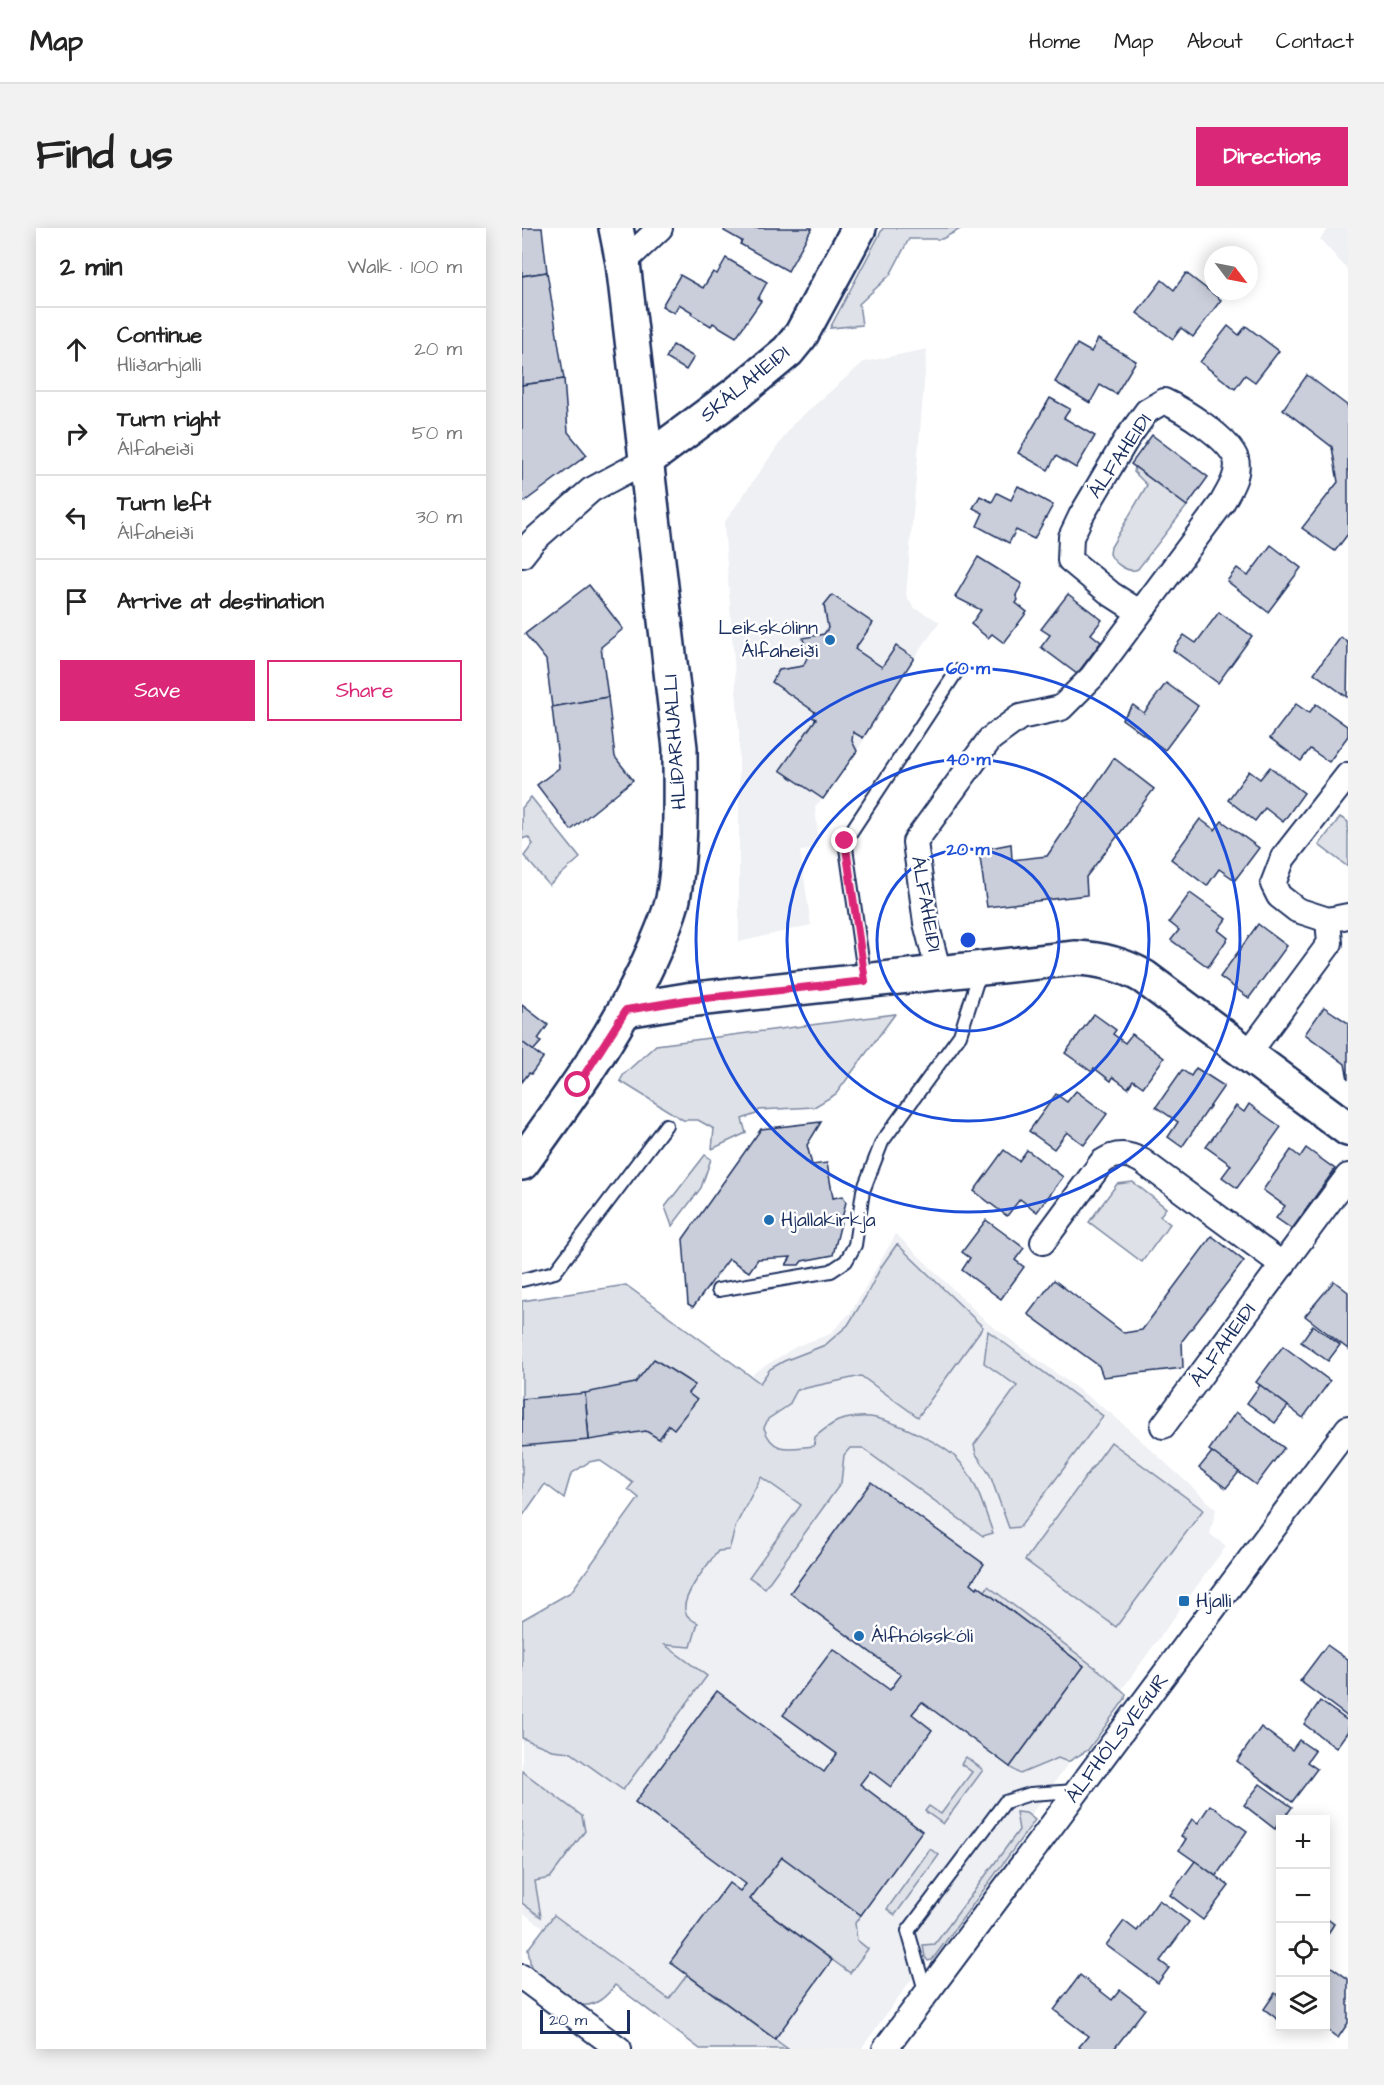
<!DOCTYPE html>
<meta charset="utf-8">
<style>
:root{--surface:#fff;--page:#f2f2f2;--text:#222;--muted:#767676;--line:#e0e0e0;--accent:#db2777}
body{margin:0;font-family:"Architects Daughter",sans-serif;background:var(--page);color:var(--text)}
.controls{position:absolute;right:18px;bottom:18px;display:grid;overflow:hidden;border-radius:0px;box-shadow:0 3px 15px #0003}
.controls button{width:54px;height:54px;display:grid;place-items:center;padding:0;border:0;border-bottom:2px solid var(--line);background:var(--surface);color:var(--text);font:30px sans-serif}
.compass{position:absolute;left:682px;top:18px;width:54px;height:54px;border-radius:50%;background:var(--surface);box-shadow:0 3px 15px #0003;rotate:122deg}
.scale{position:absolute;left:18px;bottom:15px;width:90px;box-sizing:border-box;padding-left:6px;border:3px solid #1b2f5e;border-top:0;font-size:16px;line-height:21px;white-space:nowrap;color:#1b2f5e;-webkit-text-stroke:4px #fff;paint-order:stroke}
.stop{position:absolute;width:18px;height:18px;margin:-14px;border:4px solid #db2777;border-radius:50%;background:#fff}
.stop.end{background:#db2777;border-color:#fff;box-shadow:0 2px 6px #0008}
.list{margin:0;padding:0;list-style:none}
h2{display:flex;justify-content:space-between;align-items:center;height:78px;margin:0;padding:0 24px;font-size:26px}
h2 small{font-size:20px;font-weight:400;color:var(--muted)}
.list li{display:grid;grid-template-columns:39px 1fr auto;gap:18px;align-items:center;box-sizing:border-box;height:84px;padding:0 24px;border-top:2px solid var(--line)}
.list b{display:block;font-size:22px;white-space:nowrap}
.list p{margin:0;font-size:20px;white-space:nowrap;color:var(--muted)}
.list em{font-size:20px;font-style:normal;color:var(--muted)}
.actions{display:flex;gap:12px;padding:18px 24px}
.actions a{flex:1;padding:14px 0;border:2px solid var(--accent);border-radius:0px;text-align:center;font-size:21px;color:var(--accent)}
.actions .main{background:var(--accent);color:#fff}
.icon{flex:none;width:33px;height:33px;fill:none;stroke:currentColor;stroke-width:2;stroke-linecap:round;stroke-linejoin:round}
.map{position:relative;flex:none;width:826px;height:1821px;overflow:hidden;border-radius:0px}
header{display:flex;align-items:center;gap:36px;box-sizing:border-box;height:84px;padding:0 30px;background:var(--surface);border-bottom:2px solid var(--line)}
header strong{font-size:28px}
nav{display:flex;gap:33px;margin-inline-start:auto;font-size:21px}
.intro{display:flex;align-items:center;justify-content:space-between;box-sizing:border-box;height:144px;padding:0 36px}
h1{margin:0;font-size:42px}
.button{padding:15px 27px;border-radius:0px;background:var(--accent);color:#fff;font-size:21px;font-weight:700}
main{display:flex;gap:36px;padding:0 36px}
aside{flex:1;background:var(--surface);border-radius:0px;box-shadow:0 3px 15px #0003}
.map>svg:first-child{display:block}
.built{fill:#eff0f4}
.green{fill:#dee1e7;stroke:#7c88a2;stroke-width:1.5}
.building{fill:#caceda;stroke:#1b2f5e;stroke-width:1.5}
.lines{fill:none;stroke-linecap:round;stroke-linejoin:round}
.lane-casing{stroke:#1b2f5e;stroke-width:16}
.street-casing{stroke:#1b2f5e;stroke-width:28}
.secondary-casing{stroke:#1b2f5e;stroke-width:38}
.lane{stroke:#fff;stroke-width:12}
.street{stroke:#fff;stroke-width:24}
.secondary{stroke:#fff;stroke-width:33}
.route{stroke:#db2777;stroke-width:8}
.ring{fill:none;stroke:#1d4ed8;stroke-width:3}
.poi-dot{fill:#1f6fb2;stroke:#fff;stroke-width:2}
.labels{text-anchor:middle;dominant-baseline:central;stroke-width:5;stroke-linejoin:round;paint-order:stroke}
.street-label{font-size:20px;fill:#1b2f5e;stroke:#fff}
.poi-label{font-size:20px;fill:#1b2f5e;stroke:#fff;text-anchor:start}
.centre{fill:#1d4ed8;stroke:#fff;stroke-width:3}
.ring-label{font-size:18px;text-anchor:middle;font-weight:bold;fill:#1d4ed8;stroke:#fff;stroke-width:5;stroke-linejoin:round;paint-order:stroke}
</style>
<header>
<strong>Map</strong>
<nav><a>Home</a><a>Map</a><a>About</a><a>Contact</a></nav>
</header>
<div class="intro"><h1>Find us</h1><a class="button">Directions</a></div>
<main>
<aside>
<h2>2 min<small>Walk · 100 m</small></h2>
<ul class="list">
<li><svg class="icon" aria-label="ahead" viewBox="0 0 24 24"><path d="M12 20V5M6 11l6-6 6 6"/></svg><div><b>Continue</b><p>Hlíðarhjalli</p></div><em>20 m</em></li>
<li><svg class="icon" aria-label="right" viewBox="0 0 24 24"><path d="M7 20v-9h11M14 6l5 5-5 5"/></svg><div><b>Turn right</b><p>Álfaheiði</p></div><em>50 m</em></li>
<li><svg class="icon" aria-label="left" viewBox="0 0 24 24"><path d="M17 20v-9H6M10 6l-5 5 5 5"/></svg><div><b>Turn left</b><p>Álfaheiði</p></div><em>30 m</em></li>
<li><svg class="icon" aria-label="arrive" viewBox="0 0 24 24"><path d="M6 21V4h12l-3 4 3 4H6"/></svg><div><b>Arrive at destination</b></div></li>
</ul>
<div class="actions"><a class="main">Save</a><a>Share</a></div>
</aside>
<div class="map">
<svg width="826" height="1821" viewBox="0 0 826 1821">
<rect width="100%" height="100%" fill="#fff"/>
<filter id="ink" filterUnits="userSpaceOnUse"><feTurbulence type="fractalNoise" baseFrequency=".0167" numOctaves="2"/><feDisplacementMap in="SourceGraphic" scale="12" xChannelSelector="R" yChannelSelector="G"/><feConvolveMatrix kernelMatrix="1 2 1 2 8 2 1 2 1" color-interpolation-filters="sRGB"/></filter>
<g filter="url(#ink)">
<!-- built -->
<g class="built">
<polygon points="807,0 826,0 826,42 798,11"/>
<polygon points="405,121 384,367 391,379 418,394 392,430 335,523 301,571 293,578 296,606 289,622 278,623 289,697 217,714 217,503 202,295 271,196 342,134"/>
<polygon points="374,1006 466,1095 590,1186 694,1281 688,1306 704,1318 339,1821 192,1821 0,1684 0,1428 233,1144 275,1118 308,1106 329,1084"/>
</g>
<!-- green -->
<g class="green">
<polygon points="361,0 440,0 420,11 387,11 368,47 337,76 340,97 308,100"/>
<path d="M613,239L665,278L616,341C606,346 592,335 588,326L589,319L625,257L612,244Z"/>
<polygon points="9,569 58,630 27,657 2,628 11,616 6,609 0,611 0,580"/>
<polygon points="818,589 826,594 826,639 797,617"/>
<polygon points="373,786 314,866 292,879 237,882 234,886 220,891 224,905 190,921 192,901 176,892 161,892 98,853 102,846 134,817"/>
<polygon points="183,927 189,931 179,960 150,998 143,979"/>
<polygon points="611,954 644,980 638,988 648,996 620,1034 567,994 595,956"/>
<path d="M375,1016L461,1099L396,1189L339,1148L275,1162L267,1177L246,1191L242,1200C251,1227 269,1220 292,1218L293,1209C300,1203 307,1197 316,1193C324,1190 339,1188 348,1189C371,1192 423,1216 438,1234C455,1253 462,1281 471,1305L461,1308L340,1220H328L322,1227L319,1255L243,1360L227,1349L279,1277L239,1249L214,1297L207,1322L196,1323C187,1335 160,1367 163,1382C164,1389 170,1392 176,1395L169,1419L143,1417L185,1448L101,1562L48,1524L30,1522L0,1510V1392L49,1364L117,1270L106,1261L111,1255L77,1232L67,1234L49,1246L42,1270L23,1256L0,1289V1073L104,1057L238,1155L248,1141L262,1133L303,1117L326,1097L344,1068L359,1039Z"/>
<polygon points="466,1103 581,1188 498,1299 487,1300 468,1247 454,1226 452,1217 495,1158 462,1135"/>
<polygon points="589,1214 681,1282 594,1399 503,1332"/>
<polygon points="466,1358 583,1447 604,1466 603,1471 566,1522 546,1534 536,1530 498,1546 488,1539 562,1438 463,1363"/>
<polygon points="444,1529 461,1542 421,1596 403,1583 407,1578 419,1586 450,1544 439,1536"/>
<polygon points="0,1543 60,1588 63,1603 28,1650 13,1653 19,1689 0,1675"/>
<polygon points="494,1584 504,1585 513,1592 410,1732 406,1733 403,1729 401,1717 413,1716 497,1602"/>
<polygon points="408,1621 417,1627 373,1687 365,1681"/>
<polygon points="260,1629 339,1687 333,1695 335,1712 346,1721 328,1745 228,1671"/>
<path d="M32,1687L147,1771L165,1747L266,1821H178L93,1757C85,1768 72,1781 56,1776C48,1773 18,1747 9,1740L6,1721Z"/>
</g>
<!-- building -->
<g class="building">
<polygon points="0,0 20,0 25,44 0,48"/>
<polygon points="203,0 290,0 266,43 218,16 220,13 202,3"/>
<polygon points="204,30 245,54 236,71 239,73 214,109 191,95 189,98 169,86 170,84 157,76 152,85 140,78 158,47 181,60 191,44 195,46"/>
<polygon points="25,44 42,151 0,157 0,48"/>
<polygon points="664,45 699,72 671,109 659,100 651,111 615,85 640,52 652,62"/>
<polygon points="706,98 717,107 724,98 757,123 733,154 723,147 713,161 678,134"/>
<polygon points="576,111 614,133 594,166 578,157 568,175 533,154 555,116 569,124"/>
<polygon points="151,117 172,129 164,142 144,130"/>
<polygon points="785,147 826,178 826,306 813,323 780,300 816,254 810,219 761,181"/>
<polygon points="42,151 46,204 65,227 2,274 0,271 0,157"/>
<polygon points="528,170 548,181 542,190 573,208 554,240 534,228 526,242 496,225"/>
<polygon points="630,207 686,249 665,278 609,236"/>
<polygon points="496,258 531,277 512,311 494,302 487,315 455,298 461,285 451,280 458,268 470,274 475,265 489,272"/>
<polygon points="749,317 779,340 746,384 705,353 715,340 726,348"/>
<polygon points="456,329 500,356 494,367 496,372 494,375 505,384 482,415 470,406 466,410 449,396 459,382 433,369"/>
<polygon points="67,357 101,401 79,419 86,469 30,479 24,432 3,406"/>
<polygon points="546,366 580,392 569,406 579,414 555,446 519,419 528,407 519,401"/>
<polygon points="310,367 351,395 333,421 360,439 374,418 392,430 341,510 331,504 330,513 335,523 301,571 258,542 294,491 290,489 293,484 250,454 257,442 281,438 285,430 281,410 302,406 306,400 302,377"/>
<polygon points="697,384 730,408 696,455 651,422 662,407 674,415"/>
<polygon points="819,409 826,415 825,469 792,445"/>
<polygon points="644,455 676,478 643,522 600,491 611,477 622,485"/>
<polygon points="86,469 93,529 111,552 49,602 15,557 37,540 30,479"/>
<polygon points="774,476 787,485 794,476 826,499 826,508 807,534 788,521 779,533 748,510"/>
<polygon points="592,530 632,561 564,649 565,667 465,679 457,622 489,616 490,632 525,628"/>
<polygon points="748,539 782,565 761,594 743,580 733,593 706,572 727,543 738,551"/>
<polygon points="678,591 693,602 700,593 737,620 713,652 697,641 685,658 649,631"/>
<polygon points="668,665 704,691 696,702 706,710 686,739 649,712 657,702 647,694"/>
<polygon points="736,696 765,718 727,770 698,749"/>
<polygon points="0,777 26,797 16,811 19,814 11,823 0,814"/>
<polygon points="802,779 826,795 826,851 823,836 783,806"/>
<polygon points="572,786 594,802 591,806 603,815 610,806 642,830 621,859 611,852 606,860 591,849 589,853 572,840 570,844 543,825"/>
<polygon points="0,814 21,830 9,846 7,845 0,854"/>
<polygon points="674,840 702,858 660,919 646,909 656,894 634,879 660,842 669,848"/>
<polygon points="554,863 585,886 562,917 545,904 532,921 507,903 534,866 545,874"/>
<polygon points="727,876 759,899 715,960 700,949 709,937 684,919 714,878 722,884"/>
<polygon points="299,894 285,917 290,937 305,935 311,970 321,968 324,974 311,1027 280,1033 277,1037 264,1037 269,1029 236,1031 227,1044 207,1031 171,1079 166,1076 161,1011 239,901"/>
<polygon points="784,920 813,941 770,1001 754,990 763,978 741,962 769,922 778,929"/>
<polygon points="482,922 497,933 505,922 541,949 515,984 498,971 485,988 452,963"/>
<polygon points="464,992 502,1020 493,1032 502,1039 479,1071 440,1042 448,1030 440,1024"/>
<polygon points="690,1008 722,1033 660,1113 661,1140 581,1149 577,1138 506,1086 532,1052 602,1105 620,1102"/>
<polygon points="812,1053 826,1064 826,1121 783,1088"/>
<polygon points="791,1097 818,1117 806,1133 779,1114"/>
<polygon points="761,1118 808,1153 781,1190 734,1154"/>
<polygon points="132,1131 173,1157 166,1165 175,1172 152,1201 147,1197 137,1211 124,1203 67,1212 63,1165 113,1155"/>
<polygon points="738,1157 766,1178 753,1195 725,1175"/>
<polygon points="63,1165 67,1212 0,1218 0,1171"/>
<polygon points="714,1184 762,1220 734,1257 687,1222"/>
<polygon points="690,1224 717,1244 704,1260 677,1240"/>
<polygon points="349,1254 462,1336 449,1355 455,1360 456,1358 562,1438 488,1539 400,1474 390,1486 410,1502 369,1559 348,1543 338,1556 400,1603 339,1687 260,1629 228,1671 310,1732 253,1811 148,1734 207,1655 218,1663 224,1656 113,1574 195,1463 302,1544 315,1526 261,1487 311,1421 368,1462 379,1447 268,1365"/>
<polygon points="805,1417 826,1432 826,1489 778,1453"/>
<polygon points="798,1473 826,1493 826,1503 814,1520 782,1496"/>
<polygon points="739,1499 770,1522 777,1512 793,1523 785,1534 795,1541 770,1574 715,1533"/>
<polygon points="738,1556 770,1579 761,1592 758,1592 753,1601 722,1577"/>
<polygon points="688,1577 725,1603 694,1648 657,1622 664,1611 659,1608 670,1591 676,1595"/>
<polygon points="673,1633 707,1658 681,1692 648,1667"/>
<polygon points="637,1672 667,1694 638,1733 647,1740 636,1755 584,1717 602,1693 615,1703"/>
<polygon points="804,1690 812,1696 804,1709"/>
<polygon points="804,1735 826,1751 826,1795 816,1810 800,1798 804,1798"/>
<polygon points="558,1747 590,1772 598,1762 623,1781 592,1821 559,1821 557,1819 566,1808 532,1782"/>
<polygon points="753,1765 758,1769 758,1793 742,1781"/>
</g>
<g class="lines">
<defs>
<g id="lane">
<polyline points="343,752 323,613 435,443"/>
<polyline points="0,1052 33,1044 144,897"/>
<polyline points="196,1062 309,1043 324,1033 333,1017 341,963 360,914 438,807 458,744"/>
<polyline points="404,1766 386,1703 483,1574 508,1566 554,1563"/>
</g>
<g id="street">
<polyline points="101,35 138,0"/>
<polyline points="0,327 11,313 69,262 125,232"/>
<polyline points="826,547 761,630 751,656 757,668 775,682 806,692 826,688"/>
<path d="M417,745L404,695L393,614L468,511L498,489L539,480L570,449L700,275C707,262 718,246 714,231C707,210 661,182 642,173L625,183L604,212L559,288L549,309L548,332L589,366L617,384"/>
<polyline points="726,826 808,715 806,692"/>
<path d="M521,1014L580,934C594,924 606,925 620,933L761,1037"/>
<polyline points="641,1198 826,948"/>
<polyline points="0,1749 97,1821"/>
<polyline points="363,1821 826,1200"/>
</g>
<g id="secondary">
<polyline points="125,232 214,166 266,123 279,107 337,0"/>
<path d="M104,782L165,772L554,730C579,731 600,736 622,749L826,901"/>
<path d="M0,935C49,867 99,800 132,722C139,706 147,688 151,671C160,621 158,570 158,520L101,35L94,0"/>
</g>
</defs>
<!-- lane casing -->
<use href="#lane" class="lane-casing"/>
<!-- street casing -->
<use href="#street" class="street-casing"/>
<!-- secondary casing -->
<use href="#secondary" class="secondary-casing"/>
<!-- lane -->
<use href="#lane" class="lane"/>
<!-- street -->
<use href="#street" class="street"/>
<!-- secondary -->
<use href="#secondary" class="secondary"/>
</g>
</g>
<g class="lines" filter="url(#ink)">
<!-- route -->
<polyline class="route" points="56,857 104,782 165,772 343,753 323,613"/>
</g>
<!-- distance rings -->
<g class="ring">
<circle cx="446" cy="712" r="91"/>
<circle cx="446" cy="712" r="181"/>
<circle cx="446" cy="712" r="272"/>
</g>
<!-- markers -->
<g class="poi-dot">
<circle cx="308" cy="412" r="6"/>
<circle cx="247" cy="992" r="6"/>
<rect x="656" y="1367" width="12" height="12" rx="3"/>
<circle cx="337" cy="1408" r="6"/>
</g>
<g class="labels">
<!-- street labels -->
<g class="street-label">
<text transform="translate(223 156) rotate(-39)">SKÁLAHEIÐI</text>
<text transform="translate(598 228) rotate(-56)">ÁLFAHEIÐI</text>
<text transform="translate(153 514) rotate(-94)">HLÍÐARHJALLI</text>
<text transform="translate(404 676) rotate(80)">ÁLFAHEIÐI</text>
<text transform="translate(701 1117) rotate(-54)">ÁLFAHEIÐI</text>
<text transform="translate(595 1510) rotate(-53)">ÁLFHÓLSVEGUR</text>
</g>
<!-- poi labels -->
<g class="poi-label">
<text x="296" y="400" text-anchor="end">Leikskólinn<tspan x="296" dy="23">Álfaheiði</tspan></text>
<text x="259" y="992">Hjallakirkja</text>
<text x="674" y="1373">Hjalli</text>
<text x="349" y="1408">Álfhólsskóli</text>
</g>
</g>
<circle cx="446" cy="712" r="9" class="centre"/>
<g class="ring-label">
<text x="446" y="446">60 m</text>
<text x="446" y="537">40 m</text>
<text x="446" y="627">20 m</text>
</g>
</svg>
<div class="controls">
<button>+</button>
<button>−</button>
<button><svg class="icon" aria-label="locate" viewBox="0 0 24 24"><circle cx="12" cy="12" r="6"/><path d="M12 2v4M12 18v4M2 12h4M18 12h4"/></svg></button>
<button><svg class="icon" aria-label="layers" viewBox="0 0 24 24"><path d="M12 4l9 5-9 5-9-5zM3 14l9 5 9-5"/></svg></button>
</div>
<svg class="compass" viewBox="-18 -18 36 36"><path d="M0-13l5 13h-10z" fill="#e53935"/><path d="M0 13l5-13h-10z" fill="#767676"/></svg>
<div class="scale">20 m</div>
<div class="stop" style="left:56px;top:857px"></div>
<div class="stop end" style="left:323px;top:613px"></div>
</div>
</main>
